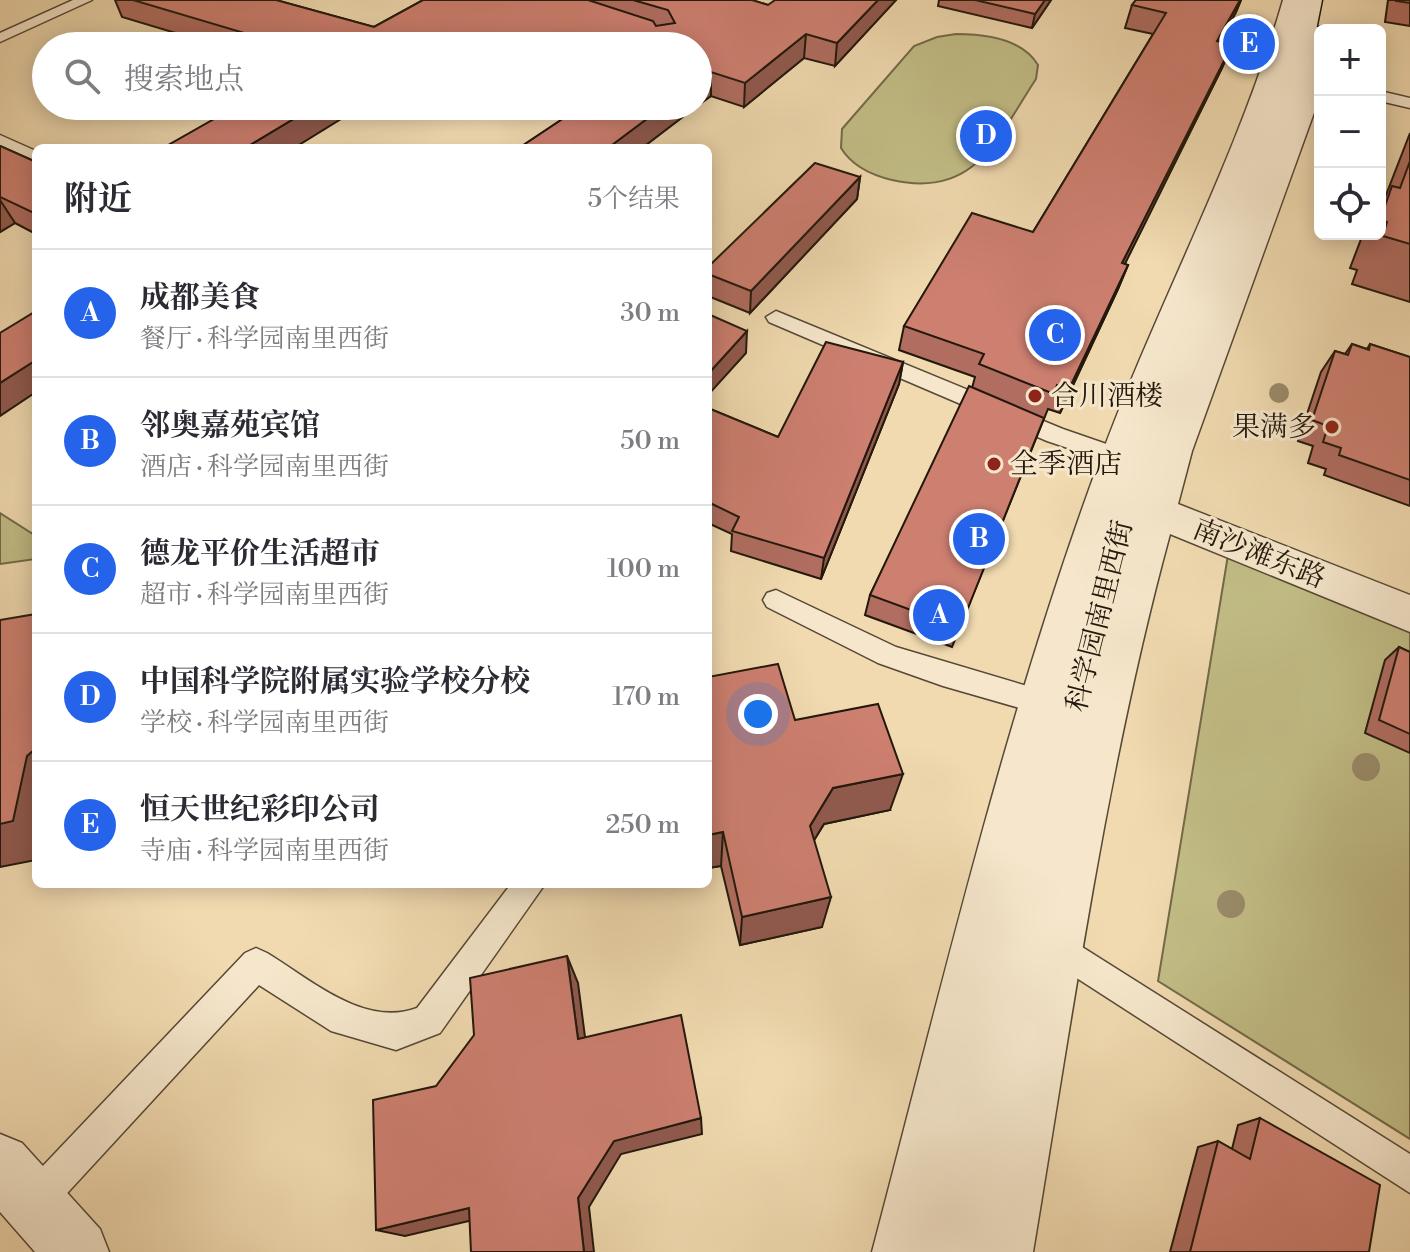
<!DOCTYPE html>
<html lang="zh">
<meta charset="utf-8">
<style>
:root{--surface:#fff;--page:#f7f7f7;--text:#2b2b33;--muted:#7c7c81;--line:#e1e1e2;--accent:#2563eb}
body{margin:0;font-family:"Libre Bodoni","Noto Serif SC",serif;background:var(--page);color:var(--text)}
.controls{position:absolute;right:24px;top:24px;display:grid;overflow:hidden;border-radius:12px;box-shadow:0 4px 20px #0003}
.controls button{width:72px;height:72px;display:grid;place-items:center;padding:0;border:0;border-bottom:2px solid var(--line);background:var(--surface);color:var(--text);font:40px sans-serif}
.you{position:absolute;left:758px;top:714px;width:28px;height:28px;margin:-20px;border:6px solid #fff;border-radius:50%;background:#1a73e8;box-shadow:0 0 0 12px #1a73e833}
.badge{display:grid;place-items:center;width:52px;height:52px;border-radius:50%;background:var(--accent);color:#fff;font-size:26px;font-weight:700}
.pin{position:absolute;translate:-50% -50%;border:4px solid #fff;box-shadow:0 2px 8px #0006}
.list{margin:0;padding:0;list-style:none}
h2{display:flex;justify-content:space-between;align-items:center;height:104px;margin:0;padding:0 32px;font-size:34px}
h2 small{font-size:26px;font-weight:400;color:var(--muted)}
.list li{display:grid;grid-template-columns:52px 1fr auto;gap:24px;align-items:center;box-sizing:border-box;height:128px;padding:0 32px;border-top:2px solid var(--line)}
.list b{display:block;font-size:30px;white-space:nowrap}
.list p{margin:0;font-size:26px;white-space:nowrap;color:var(--muted)}
.list em{font-size:26px;font-style:normal;color:var(--muted)}
.icon{flex:none;width:44px;height:44px;fill:none;stroke:currentColor;stroke-width:2;stroke-linecap:round;stroke-linejoin:round}
.map{position:relative;flex:none;width:1410px;height:1252px;overflow:hidden}
.search{position:absolute;background:var(--surface);box-shadow:0 4px 20px #0003;left:32px;top:32px;width:680px;height:88px;display:flex;align-items:center;gap:20px;box-sizing:border-box;padding:0 28px;border-radius:44px;color:var(--muted);font-size:30px}
.panel{position:absolute;background:var(--surface);box-shadow:0 4px 20px #0003;left:32px;top:144px;width:680px;height:744px;border-radius:12px}
.map>svg:first-child{display:block}
.green{fill:#c2bd86;stroke:#726a49;stroke-width:2}
.lines{fill:none;stroke-linecap:round;stroke-linejoin:round}
.lane-casing{stroke:#564835;stroke-width:3}
.street-casing{stroke:#564835;stroke-width:3}
.secondary-casing{stroke:#22180c;stroke-width:3}
.lane{fill:#f6e7cc;fill-rule:evenodd}
.street{fill:#f6e7cc;fill-rule:evenodd}
.secondary{fill:#f6e7cc;fill-rule:evenodd}
.tree{fill:#9a8b6a}
.wall{fill:#b06d60;stroke:#22180c;stroke-width:2}
.shaded-wall{fill:#90594e;stroke:#22180c;stroke-width:2}
.building{fill:#cd7f70;stroke:#22180c;stroke-width:2}
.poi-dot{fill:#8f2418;stroke:#f6e7cc;stroke-width:3}
.labels{text-anchor:middle;dominant-baseline:central;stroke-width:6;stroke-linejoin:round;paint-order:stroke}
.poi-label{font-size:28px;fill:#22180c;stroke:#f6e7cc;text-anchor:start}
.street-label{font-size:28px;fill:#22180c;stroke:#f6e7cc}
</style>
<div class="map">
<svg width="1410" height="1252" viewBox="0 0 1410 1252">
<rect width="100%" height="100%" fill="#f1dab0"/>
<filter id="stains"><feTurbulence type="fractalNoise" baseFrequency=".0025" numOctaves="4"/><feColorMatrix values="0 0 0 0 .2 0 0 0 0 .09 0 0 0 0 .02 0 0 0 .5 -.17"/></filter>
<radialGradient id="worn" r=".72"><stop offset=".6" stop-color="#630" stop-opacity="0"/><stop offset="1" stop-color="#630" stop-opacity=".3"/></radialGradient>
<!-- green -->
<g class="green">
<path d="M956,34C984,34 1022,38 1038,65L1036,79C997,138 976,199 892,180C871,175 852,166 841,148L842,129L914,46L937,37Z"/>
<polygon points="0,513 36,536 36,559 0,564"/>
<polygon points="1228,555 1410,629 1410,1139 1158,981"/>
</g>
<g class="lines">
<defs>
<g id="lane">
<polygon points="73,0 92,0 0,42 0,33"/>
<polygon points="1380,91 1410,98 1410,108 1380,101"/>
<polygon points="0,135 36,151 36,162 0,146"/>
<polygon points="776,311 1063,429 1144,457 1147,463 1136,471 1047,441 769,322 766,317"/>
<polygon points="776,590 896,647 1054,694 1064,698 1068,706 1064,714 1054,718 943,686 878,663 767,607 763,600 767,593"/>
<path d="M511,884H545L440,1033L396,1050L331,1031L259,985L47,1215L34,1220L21,1215L16,1202L21,1189L245,953L256,948L267,953C310,979 364,1028 417,1008Z"/>
<polygon points="1052,928 1410,1154 1410,1193 1041,955 1036,944 1041,933"/>
</g>
<g id="street">
<path d="M1283,0H1307C1264,168 1182,321 1130,486L1142,490L1154,451L1299,81L1308,32L1311,27H1329L1331,30H1320V96L1192,451L1178,504L1410,595V632L1170,534C1106,769 1073,1012 1033,1252H969L1073,749L1133,519L1121,514L1053,755L936,1252H872C942,987 1004,719 1099,462C1156,306 1237,160 1283,0Z"/>
<polygon points="0,1134 22,1143 100,1229 109,1252 35,1252 0,1212"/>
</g>
<polygon id="secondary" points="1298,0 1322,0 1304,91 1149,501 1049,925 983,1252 919,1252 995,925 1109,501 1278,91"/>
</defs>
<!-- lane casing -->
<use href="#lane" class="lane-casing"/>
<!-- street casing -->
<use href="#street" class="street-casing"/>
<!-- secondary casing -->
<use href="#secondary" class="secondary-casing"/>
<!-- lane -->
<use href="#lane" class="lane"/>
<!-- street -->
<use href="#street" class="street"/>
<!-- secondary -->
<use href="#secondary" class="secondary"/>
</g>
<!-- trees -->
<g class="tree">
<circle cx="1279" cy="393" r="10"/>
<circle cx="1366" cy="767" r="14"/>
<circle cx="1231" cy="904" r="14"/>
</g>
<!-- wall -->
<g class="wall">
<polygon points="115,0 276,0 374,27 423,0 752,0 768,5 896,0 835,66 804,58 744,107 711,96 698,105 698,46 219,46 122,17"/>
<polygon points="939,0 1051,0 1032,28 938,6"/>
<polygon points="1136,0 1241,0 1236,12 1220,42 1232,45 1222,68 1124,264 1128,265 1118,289 1060,413 1048,409 952,647 865,615 870,595 972,388 975,377 899,350 904,326 1033,232 1153,34 1125,28 1132,5"/>
<polygon points="1388,0 1410,0 1410,26 1385,22"/>
<polygon points="515,106 569,106 552,118"/>
<polygon points="569,106 697,106 642,148 519,148 570,114"/>
<polygon points="1410,133 1410,302 1352,284 1357,270 1350,268 1363,234 1380,234 1380,206 1384,200"/>
<polygon points="0,146 36,162 36,234 15,223 0,232"/>
<polygon points="860,177 857,199 750,313 708,296 708,267"/>
<polygon points="1352,344 1367,349 1370,344 1410,357 1410,506 1324,475 1326,469 1308,463 1313,446 1298,441 1321,372 1335,351 1345,354"/>
<polygon points="903,362 899,384 821,579 731,551 732,534 708,523 708,408 778,437"/>
<polygon points="1399,647 1410,652 1410,753 1365,733 1385,660"/>
<polygon points="708,677 795,720 890,810 824,824 814,840 822,927 740,945 721,866 708,868"/>
<polygon points="1260,1118 1369,1252 1170,1252 1198,1147 1218,1141 1232,1149 1238,1125"/>
</g>
<!-- shaded-wall -->
<g class="shaded-wall">
<polygon points="878,0 896,0 835,66 837,43"/>
<polygon points="1045,0 1051,0 1032,28 1035,14"/>
<polygon points="1240,0 1241,0 1236,12 1207,64 1217,41"/>
<polygon points="806,34 804,58 744,107 745,83"/>
<polygon points="1232,45 1222,68 1113,288 1122,263"/>
<polygon points="711,72 711,96 698,105 698,81"/>
<polygon points="315,106 362,106 294,148 245,148"/>
<polygon points="550,106 569,106 552,118"/>
<polygon points="664,106 697,106 642,148 608,148"/>
<polygon points="860,177 857,199 750,313 751,291"/>
<polygon points="0,200 15,223 0,232"/>
<polygon points="1128,265 1118,289 1060,413 1069,389"/>
<polygon points="747,331 746,353 708,395 708,374"/>
<polygon points="36,360 36,392 0,416 0,383"/>
<polygon points="903,362 899,384 821,579 824,558"/>
<polygon points="36,748 36,860 0,867 0,824 27,756"/>
<polygon points="903,774 890,810 824,824 802,860 810,826 833,788"/>
<polygon points="723,832 721,866 708,868 708,835"/>
<polygon points="831,897 822,927 740,945 742,917"/>
<polygon points="567,956 578,983 588,1060 578,1039"/>
<polygon points="701,1118 702,1134 621,1154 589,1207 594,1252 584,1252 578,1198 614,1141"/>
<polygon points="469,1208 490,1216 405,1236 376,1230"/>
</g>
<!-- building -->
<g class="building">
<polygon points="133,0 276,0 374,27 423,0 588,0 653,21 656,26 675,23 668,10 633,0 752,0 768,5 775,0 878,0 837,43 806,34 745,83 711,72 698,81 698,46 288,46"/>
<polygon points="975,0 1045,0 1035,14"/>
<polygon points="1136,0 1240,0 1217,41 1232,45 1122,263 1128,265 1069,389 1057,385 1054,394 979,364 984,354 904,326 972,213 1033,232 1166,13 1132,5"/>
<polygon points="1396,0 1410,0 1410,3 1396,1"/>
<polygon points="237,106 315,106 245,148 163,148"/>
<polygon points="582,106 664,106 608,148 609,148 519,148"/>
<polygon points="0,146 36,162 36,214 0,197"/>
<polygon points="1410,161 1410,244 1383,236 1387,222 1380,220 1392,186 1400,188"/>
<polygon points="815,163 860,177 751,291 708,274 708,267"/>
<polygon points="36,311 36,360 0,383 0,333"/>
<polygon points="708,314 747,331 708,374"/>
<polygon points="826,342 903,362 824,558 732,531 739,517 708,502 708,408 778,437"/>
<polygon points="1352,344 1369,350 1370,344 1410,357 1410,480 1339,455 1341,448 1323,442 1328,426 1312,420 1335,351 1348,355"/>
<polygon points="969,386 1044,418 960,628 870,595"/>
<polygon points="36,614 36,748 27,756 13,821 0,824 0,620"/>
<polygon points="1399,647 1410,652 1410,734 1379,720"/>
<polygon points="778,664 795,720 878,704 903,774 833,788 810,826 831,897 742,917 723,832 708,835 708,677"/>
<polygon points="567,956 578,1039 681,1015 701,1118 614,1141 578,1198 584,1252 471,1252 469,1208 376,1230 373,1100 436,1086 474,1035 470,978"/>
<polygon points="1260,1118 1380,1185 1369,1252 1190,1252 1218,1141 1250,1159"/>
</g>
<!-- markers -->
<g class="poi-dot">
<circle cx="1035" cy="396" r="8"/>
<circle cx="1332" cy="427" r="8"/>
<circle cx="994" cy="464" r="8"/>
</g>
<g class="labels">
<!-- poi labels -->
<g class="poi-label">
<text x="1051" y="396">合川酒楼</text>
<text x="1316" y="427" text-anchor="end">果满多</text>
<text x="1010" y="464">全季酒店</text>
</g>
<!-- street labels -->
<g class="street-label">
<text transform="translate(1259 554) rotate(22)">南沙滩东路</text>
<text transform="translate(1100 616) rotate(-76)">科学园南里西街</text>
</g>
</g>
<rect width="100%" height="100%" filter="url(#stains)"/>
<rect width="100%" height="100%" fill="url(#worn)"/>
</svg>
<div class="controls">
<button>+</button>
<button>−</button>
<button><svg class="icon" aria-label="locate" viewBox="0 0 24 24"><circle cx="12" cy="12" r="6"/><path d="M12 2v4M12 18v4M2 12h4M18 12h4"/></svg></button>
</div>
<div class="you"></div>
<div class="pin badge" style="left:939px;top:615px">A</div>
<div class="pin badge" style="left:979px;top:539px">B</div>
<div class="pin badge" style="left:1055px;top:335px">C</div>
<div class="pin badge" style="left:986px;top:136px">D</div>
<div class="pin badge" style="left:1249px;top:44px">E</div>
<div class="search"><svg class="icon" aria-label="search" viewBox="0 0 24 24"><circle cx="10" cy="10" r="6"/><path d="M15 15l6 6"/></svg>搜索地点</div>
<section class="panel">
<h2>附近<small>5个结果</small></h2>
<ul class="list">
<li><span class="badge">A</span><div><b>成都美食</b><p>餐厅 · 科学园南里西街</p></div><em>30 m</em></li>
<li><span class="badge">B</span><div><b>邻奥嘉苑宾馆</b><p>酒店 · 科学园南里西街</p></div><em>50 m</em></li>
<li><span class="badge">C</span><div><b>德龙平价生活超市</b><p>超市 · 科学园南里西街</p></div><em>100 m</em></li>
<li><span class="badge">D</span><div><b>中国科学院附属实验学校分校</b><p>学校 · 科学园南里西街</p></div><em>170 m</em></li>
<li><span class="badge">E</span><div><b>恒天世纪彩印公司</b><p>寺庙 · 科学园南里西街</p></div><em>250 m</em></li>
</ul>
</section>
</div>
